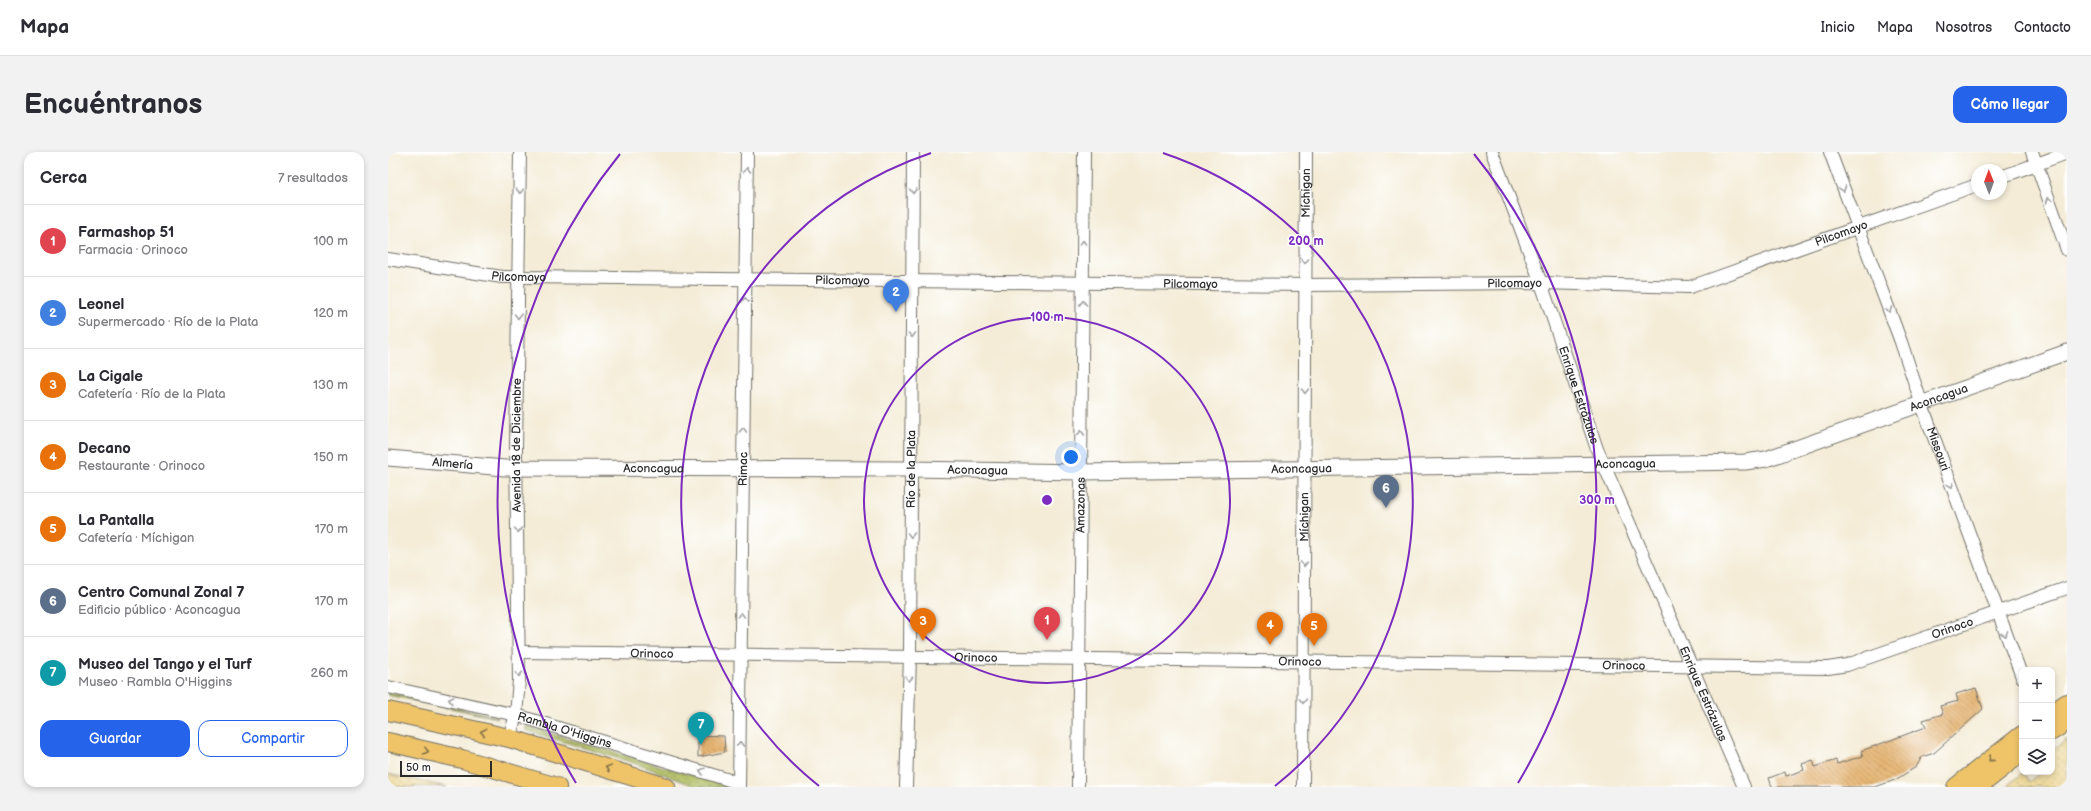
<!DOCTYPE html>
<html lang="es">
<meta charset="utf-8">
<style>
:root{--surface:#fff;--page:#f2f2f3;--text:#2b2b33;--muted:#7c7c81;--line:#e1e1e2;--accent:#2563eb}
body{margin:0;font-family:"Balsamiq Sans",sans-serif;background:var(--page);color:var(--text)}
.controls{position:absolute;right:12px;bottom:12px;display:grid;overflow:hidden;border-radius:8px;box-shadow:0 2px 6px #0003}
.controls button{width:36px;height:36px;display:grid;place-items:center;padding:0;border:0;border-bottom:1px solid var(--line);background:var(--surface);color:var(--text);font:20px sans-serif}
.compass{position:absolute;left:1583px;top:12px;width:36px;height:36px;border-radius:50%;background:var(--surface);box-shadow:0 2px 6px #0003;rotate:359deg}
.scale{position:absolute;left:12px;bottom:10px;width:92px;box-sizing:border-box;padding-left:4px;border:2px solid #2b2b2b;border-top:0;font-size:11px;line-height:14px;white-space:nowrap;color:#2b2b2b;-webkit-text-stroke:3px #fff;paint-order:stroke}
.you{position:absolute;left:683px;top:305px;width:14px;height:14px;margin:-10px;border:3px solid #fff;border-radius:50%;background:#1a73e8;box-shadow:0 0 0 6px #1a73e833}
.badge{display:grid;place-items:center;width:26px;height:26px;border-radius:50%;background:var(--accent);color:#fff;font-size:13px;font-weight:700}
.pin{position:absolute;translate:-50% -33px;filter:drop-shadow(0 1px 2px #0008)}
.pin::after{content:'';position:absolute;top:21px;width:14px;height:12px;background:inherit;clip-path:polygon(0 0,100% 0,50% 100%)}
.list{margin:0;padding:0;list-style:none}
h2{display:flex;justify-content:space-between;align-items:center;height:52px;margin:0;padding:0 16px;font-size:17px}
h2 small{font-size:13px;font-weight:400;color:var(--muted)}
.list li{display:grid;grid-template-columns:26px 1fr auto;gap:12px;align-items:center;box-sizing:border-box;height:72px;padding:0 16px;border-top:1px solid var(--line)}
.list b{display:block;font-size:15px;white-space:nowrap}
.list p{margin:0;font-size:13px;white-space:nowrap;color:var(--muted)}
.list em{font-size:13px;font-style:normal;color:var(--muted)}
.actions{display:flex;gap:8px;padding:12px 16px}
.actions a{flex:1;padding:9px 0;border:1px solid var(--accent);border-radius:12px;text-align:center;font-size:14px;color:var(--accent)}
.actions .main{background:var(--accent);color:#fff}
.icon{flex:none;width:22px;height:22px;fill:none;stroke:currentColor;stroke-width:2;stroke-linecap:round;stroke-linejoin:round}
.map{position:relative;flex:none;width:1679px;height:635px;overflow:hidden;border-radius:12px}
header{display:flex;align-items:center;gap:24px;box-sizing:border-box;height:56px;padding:0 20px;background:var(--surface);border-bottom:1px solid var(--line)}
header strong{font-size:19px}
nav{display:flex;gap:22px;margin-inline-start:auto;font-size:14px}
.intro{display:flex;align-items:center;justify-content:space-between;box-sizing:border-box;height:96px;padding:0 24px}
h1{margin:0;font-size:28px}
.button{padding:10px 18px;border-radius:12px;background:var(--accent);color:#fff;font-size:14px;font-weight:700}
main{display:flex;gap:24px;padding:0 24px}
aside{flex:1;background:var(--surface);border-radius:12px;box-shadow:0 2px 6px #0003}
.map>svg:first-child{display:block}
.grass{fill:url(#grass-dots);stroke:#6d7444}
.sand{fill:url(#sand-dots);stroke:#8c8264}
.building{fill:url(#building-back-hatch)}
.lines{fill:none;stroke-linecap:round;stroke-linejoin:round}
.minor-casing{stroke:#716f67;stroke-width:14}
.tertiary-casing{stroke:#716f67;stroke-width:17}
.primary-casing{stroke:#716f67;stroke-width:20}
.minor{stroke:#fff;stroke-width:12}
.tertiary{stroke:#fff;stroke-width:15}
.primary{stroke:#efc469;stroke-width:18}
.oneway{stroke:#a0a0a0}
.oneway2{stroke:#837047}
.ring{fill:none;stroke:#7b2cbf;stroke-width:2}
.labels{text-anchor:middle;dominant-baseline:central;stroke-width:3;stroke-linejoin:round;paint-order:stroke}
.street-label{font-size:12px;fill:#2b2b2b;stroke:#fff}
.centre{fill:#7b2cbf;stroke:#fff;stroke-width:2}
.ring-label{font-size:12px;text-anchor:middle;font-weight:bold;fill:#7b2cbf;stroke:#fff;stroke-width:3;stroke-linejoin:round;paint-order:stroke}
</style>
<header>
<strong>Mapa</strong>
<nav><a>Inicio</a><a>Mapa</a><a>Nosotros</a><a>Contacto</a></nav>
</header>
<div class="intro"><h1>Encuéntranos</h1><a class="button">Cómo llegar</a></div>
<main>
<aside>
<h2>Cerca<small>7 resultados</small></h2>
<ul class="list">
<li><span class="badge" style="background:#e0444e">1</span><div><b>Farmashop 51</b><p>Farmacia · Orinoco</p></div><em>100 m</em></li>
<li><span class="badge" style="background:#3f7fe0">2</span><div><b>Leonel</b><p>Supermercado · Río de la Plata</p></div><em>120 m</em></li>
<li><span class="badge" style="background:#e8710a">3</span><div><b>La Cigale</b><p>Cafetería · Río de la Plata</p></div><em>130 m</em></li>
<li><span class="badge" style="background:#e8710a">4</span><div><b>Decano</b><p>Restaurante · Orinoco</p></div><em>150 m</em></li>
<li><span class="badge" style="background:#e8710a">5</span><div><b>La Pantalla</b><p>Cafetería · Míchigan</p></div><em>170 m</em></li>
<li><span class="badge" style="background:#5c6f8a">6</span><div><b>Centro Comunal Zonal 7</b><p>Edificio público · Aconcagua</p></div><em>170 m</em></li>
<li><span class="badge" style="background:#0f9aa8">7</span><div><b>Museo del Tango y el Turf</b><p>Museo · Rambla O'Higgins</p></div><em>260 m</em></li>
</ul>
<div class="actions"><a class="main">Guardar</a><a>Compartir</a></div>
</aside>
<div class="map">
<svg width="1679" height="635" viewBox="0 0 1679 635">
<defs>
<pattern id="grass-dots" width="8" height="8" patternUnits="userSpaceOnUse"><rect width="8" height="8" fill="#afbc5e"/><path d="M2 2h.1M6 6h.1" fill="none" stroke="#8f994e" stroke-width="1.8" stroke-linecap="round"/></pattern>
<pattern id="sand-dots" width="8" height="8" patternUnits="userSpaceOnUse"><rect width="8" height="8" fill="#eeda9e"/><path d="M2 2h.1M6 6h.1" fill="none" stroke="#cb8" stroke-width="1.8" stroke-linecap="round"/></pattern>
<pattern id="building-back-hatch" width="6" height="6" patternUnits="userSpaceOnUse"><rect width="6" height="6" fill="#e6b573"/><path d="M-1 5l2 2M0 0l6 6M5-1l2 2" fill="none" stroke="#bb935f"/></pattern>
</defs>
<rect width="100%" height="100%" fill="#fff"/>
<filter id="ink" filterUnits="userSpaceOnUse"><feTurbulence type="fractalNoise" baseFrequency=".025" numOctaves="2"/><feDisplacementMap in="SourceGraphic" scale="8" xChannelSelector="R" yChannelSelector="G"/><feConvolveMatrix kernelMatrix="1 2 1 2 8 2 1 2 1" color-interpolation-filters="sRGB"/></filter>
<filter id="wash" filterUnits="userSpaceOnUse"><feTurbulence type="fractalNoise" baseFrequency=".012" numOctaves="4" result="noise"/><feDisplacementMap in="SourceGraphic" scale="16" xChannelSelector="R" yChannelSelector="G"/><feGaussianBlur stdDeviation="0.9" result="paint"/><feColorMatrix in="noise" values="0 0 0 0 0 0 0 0 0 0 0 0 0 0 0 0 0 1.4 0 .05"/><feComposite in="paint" operator="in"/></filter>
<g filter="url(#wash)">
<rect width="100%" height="100%" fill="#f4ecd7"/>
<!-- grass -->
<g class="grass">
<polygon points="0,540 109,565 110,566 0,543"/>
<polygon points="138,574 327,630 341,635 309,635 249,612 137,578"/>
</g>
<!-- sand -->
<g class="sand">
<polygon points="1679,587 1679,635 1621,635 1620,633 1634,621 1641,630 1653,620 1664,620 1664,599"/>
<polygon points="0,622 59,635 0,635"/>
</g>
<g id="blocks">
<!-- building -->
<g class="building">
<polygon points="1588,536 1595,557 1546,601 1534,605 1528,615 1507,628 1487,635 1384,635 1381,626 1397,620 1398,624 1416,618 1414,612 1425,608 1427,615 1448,608 1449,612 1475,604 1473,599 1538,575 1535,568 1555,562 1552,554 1570,549 1568,542"/>
<polygon points="310,583 336,584 337,600 310,605"/>
</g>
</g>
</g>
<g filter="url(#ink)">
<use href="#blocks" fill-opacity="0" stroke="#716f67" stroke-width="1"/>
<g class="lines">
<defs>
<g id="minor">
<path id="s1" d="M1104,0L1153,131L1209,297L1356,635"/>
<path id="s2" d="M1442,0L1513,190L1534,253L1634,525"/>
<polyline points="1644,0 1679,98"/>
<polyline points="1613,25 1679,1"/>
<path id="s3" d="M0,107L114,125H130L917,133L1153,131L1302,135L1589,33"/>
<path id="s4" d="M131,500L1440,516L1459,513L1679,436"/>
<path id="s5" d="M0,535L128,563L351,631"/>
<path id="s6" d="M121,586L128,563L131,528L128,298L132,0"/>
<path id="s7" d="M351,635L359,0"/>
<path id="s8" d="M518,635L522,504L525,0"/>
<path id="s9" d="M690,635L696,0"/>
<path id="s10" d="M915,635L918,0"/>
</g>
<g id="tertiary">
<path id="s11" d="M0,306L117,316L523,317L693,320L1357,310L1378,307L1679,200"/>
</g>
<g id="primary">
<polyline points="0,559 121,586 278,635"/>
<polyline points="1664,561 1679,551"/>
<polyline points="1664,579 1679,569"/>
<polyline points="0,590 74,607 169,635"/>
<polyline points="1568,635 1634,583"/>
<polyline points="1590,635 1634,600"/>
</g>
</defs>
<!-- minor casing -->
<use href="#minor" class="minor-casing"/>
<!-- tertiary casing -->
<use href="#tertiary" class="tertiary-casing"/>
<!-- primary casing -->
<use href="#primary" class="primary-casing"/>
<!-- minor -->
<use href="#minor" class="minor"/>
<!-- tertiary -->
<use href="#tertiary" class="tertiary"/>
<!-- primary -->
<use href="#primary" class="primary"/>
</g>
<!-- one-way arrows -->
<defs><path id="oneway-chevron" d="M-2-3.5L2.5 0L-2 3.5" fill="none" stroke-width="1.6" stroke-linecap="round" stroke-linejoin="round"/></defs>
<g class="oneway">
<use href="#oneway-chevron" transform="translate(359 18) rotate(-89)"/>
<use href="#oneway-chevron" transform="translate(1455 37) rotate(70)"/>
<use href="#oneway-chevron" transform="translate(132 39) rotate(91)"/>
<use href="#oneway-chevron" transform="translate(525 39) rotate(90)"/>
<use href="#oneway-chevron" transform="translate(1661 48) rotate(-110)"/>
<use href="#oneway-chevron" transform="translate(695 91) rotate(-90)"/>
<use href="#oneway-chevron" transform="translate(917 109) rotate(90)"/>
<use href="#oneway-chevron" transform="translate(357 148) rotate(-89)"/>
<use href="#oneway-chevron" transform="translate(695 151) rotate(-89)"/>
<use href="#oneway-chevron" transform="translate(1501 158) rotate(69)"/>
<use href="#oneway-chevron" transform="translate(130 164) rotate(90)"/>
<use href="#oneway-chevron" transform="translate(524 183) rotate(90)"/>
<use href="#oneway-chevron" transform="translate(917 239) rotate(90)"/>
<use href="#oneway-chevron" transform="translate(355 278) rotate(-89)"/>
<use href="#oneway-chevron" transform="translate(693 281) rotate(-89)"/>
<use href="#oneway-chevron" transform="translate(1563 333) rotate(70)"/>
<use href="#oneway-chevron" transform="translate(130 378) rotate(89)"/>
<use href="#oneway-chevron" transform="translate(523 383) rotate(90)"/>
<use href="#oneway-chevron" transform="translate(916 412) rotate(91)"/>
<use href="#oneway-chevron" transform="translate(353 463) rotate(-89)"/>
<use href="#oneway-chevron" transform="translate(1617 482) rotate(69)"/>
<use href="#oneway-chevron" transform="translate(131 522) rotate(91)"/>
<use href="#oneway-chevron" transform="translate(521 527) rotate(92)"/>
<use href="#oneway-chevron" transform="translate(63 548) rotate(-167)"/>
<use href="#oneway-chevron" transform="translate(915 549) rotate(90)"/>
<use href="#oneway-chevron" transform="translate(352 592) rotate(-89)"/>
<use href="#oneway-chevron" transform="translate(314 619) rotate(-163)"/>
</g>
<g class="oneway2">
<use href="#oneway-chevron" transform="translate(95 580) rotate(-167)"/>
<use href="#oneway-chevron" transform="translate(38 599) rotate(13)"/>
<use href="#oneway-chevron" transform="translate(1603 607) rotate(140)"/>
<use href="#oneway-chevron" transform="translate(220 616) rotate(-163)"/>
</g>
</g>
<!-- distance rings -->
<g class="ring">
<circle cx="659" cy="348" r="183"/>
<path d="M431 634A366 366 0 0 1 543 1M775 1A366 366 0 0 1 887 634"/>
<path d="M188 631A550 550 0 0 1 232 2M1086 2A550 550 0 0 1 1130 631"/>
</g>
<g class="labels">
<!-- street labels -->
<g class="street-label">
<text stroke="none"><textPath href="#s10" startOffset="594">Míchigan</textPath></text>
<text stroke="none"><textPath href="#s3" startOffset="1464">Pilcomayo</textPath></text>
<text stroke="none"><textPath href="#s3" startOffset="132">Pilcomayo</textPath></text>
<text stroke="none"><textPath href="#s3" startOffset="456">Pilcomayo</textPath></text>
<text stroke="none"><textPath href="#s3" startOffset="1128">Pilcomayo</textPath></text>
<text stroke="none"><textPath href="#s3" startOffset="804">Pilcomayo</textPath></text>
<text stroke="none"><textPath href="#s1" startOffset="258">Enrique Estrázulas</textPath></text>
<text stroke="none"><textPath href="#s11" startOffset="1562">Aconcagua</textPath></text>
<text stroke="none"><textPath href="#s6" startOffset="294">Avenida 18 de Diciembre</textPath></text>
<text stroke="none"><textPath href="#s2" startOffset="316">Missouri</textPath></text>
<text stroke="none"><textPath href="#s11" startOffset="65">Almería</textPath></text>
<text stroke="none"><textPath href="#s11" startOffset="1238">Aconcagua</textPath></text>
<text stroke="none"><textPath href="#s11" startOffset="266">Aconcagua</textPath></text>
<text stroke="none"><textPath href="#s7" startOffset="318">Rimac</textPath></text>
<text stroke="none"><textPath href="#s11" startOffset="914">Aconcagua</textPath></text>
<text stroke="none"><textPath href="#s8" startOffset="318">Río de la Plata</textPath></text>
<text stroke="none"><textPath href="#s11" startOffset="590">Aconcagua</textPath></text>
<text stroke="none"><textPath href="#s9" startOffset="282">Amazonas</textPath></text>
<text stroke="none"><textPath href="#s10" startOffset="270">Míchigan</textPath></text>
<text stroke="none"><textPath href="#s4" startOffset="1440">Orinoco</textPath></text>
<text stroke="none"><textPath href="#s4" startOffset="133">Orinoco</textPath></text>
<text stroke="none"><textPath href="#s4" startOffset="457">Orinoco</textPath></text>
<text stroke="none"><textPath href="#s4" startOffset="781">Orinoco</textPath></text>
<text stroke="none"><textPath href="#s4" startOffset="1105">Orinoco</textPath></text>
<text stroke="none"><textPath href="#s1" startOffset="582">Enrique Estrázulas</textPath></text>
<text stroke="none"><textPath href="#s5" startOffset="182">Rambla O'Higgins</textPath></text>
</g>
</g>
<circle cx="659" cy="348" r="6" class="centre"/>
<g class="ring-label">
<text x="918" y="93">200 m</text>
<text x="659" y="169">100 m</text>
<text x="1209" y="352">300 m</text>
</g>
</svg>
<div class="controls">
<button>+</button>
<button>−</button>
<button><svg class="icon" aria-label="layers" viewBox="0 0 24 24"><path d="M12 4l9 5-9 5-9-5zM3 14l9 5 9-5"/></svg></button>
</div>
<svg class="compass" viewBox="-18 -18 36 36"><path d="M0-13l5 13h-10z" fill="#e53935"/><path d="M0 13l5-13h-10z" fill="#7c7c81"/></svg>
<div class="scale">50 m</div>
<div class="you"></div>
<div class="pin badge" style="left:659px;top:488px;background:#e0444e">1</div>
<div class="pin badge" style="left:508px;top:160px;background:#3f7fe0">2</div>
<div class="pin badge" style="left:535px;top:489px;background:#e8710a">3</div>
<div class="pin badge" style="left:882px;top:493px;background:#e8710a">4</div>
<div class="pin badge" style="left:926px;top:494px;background:#e8710a">5</div>
<div class="pin badge" style="left:998px;top:356px;background:#5c6f8a">6</div>
<div class="pin badge" style="left:313px;top:593px;background:#0f9aa8">7</div>
</div>
</main>
